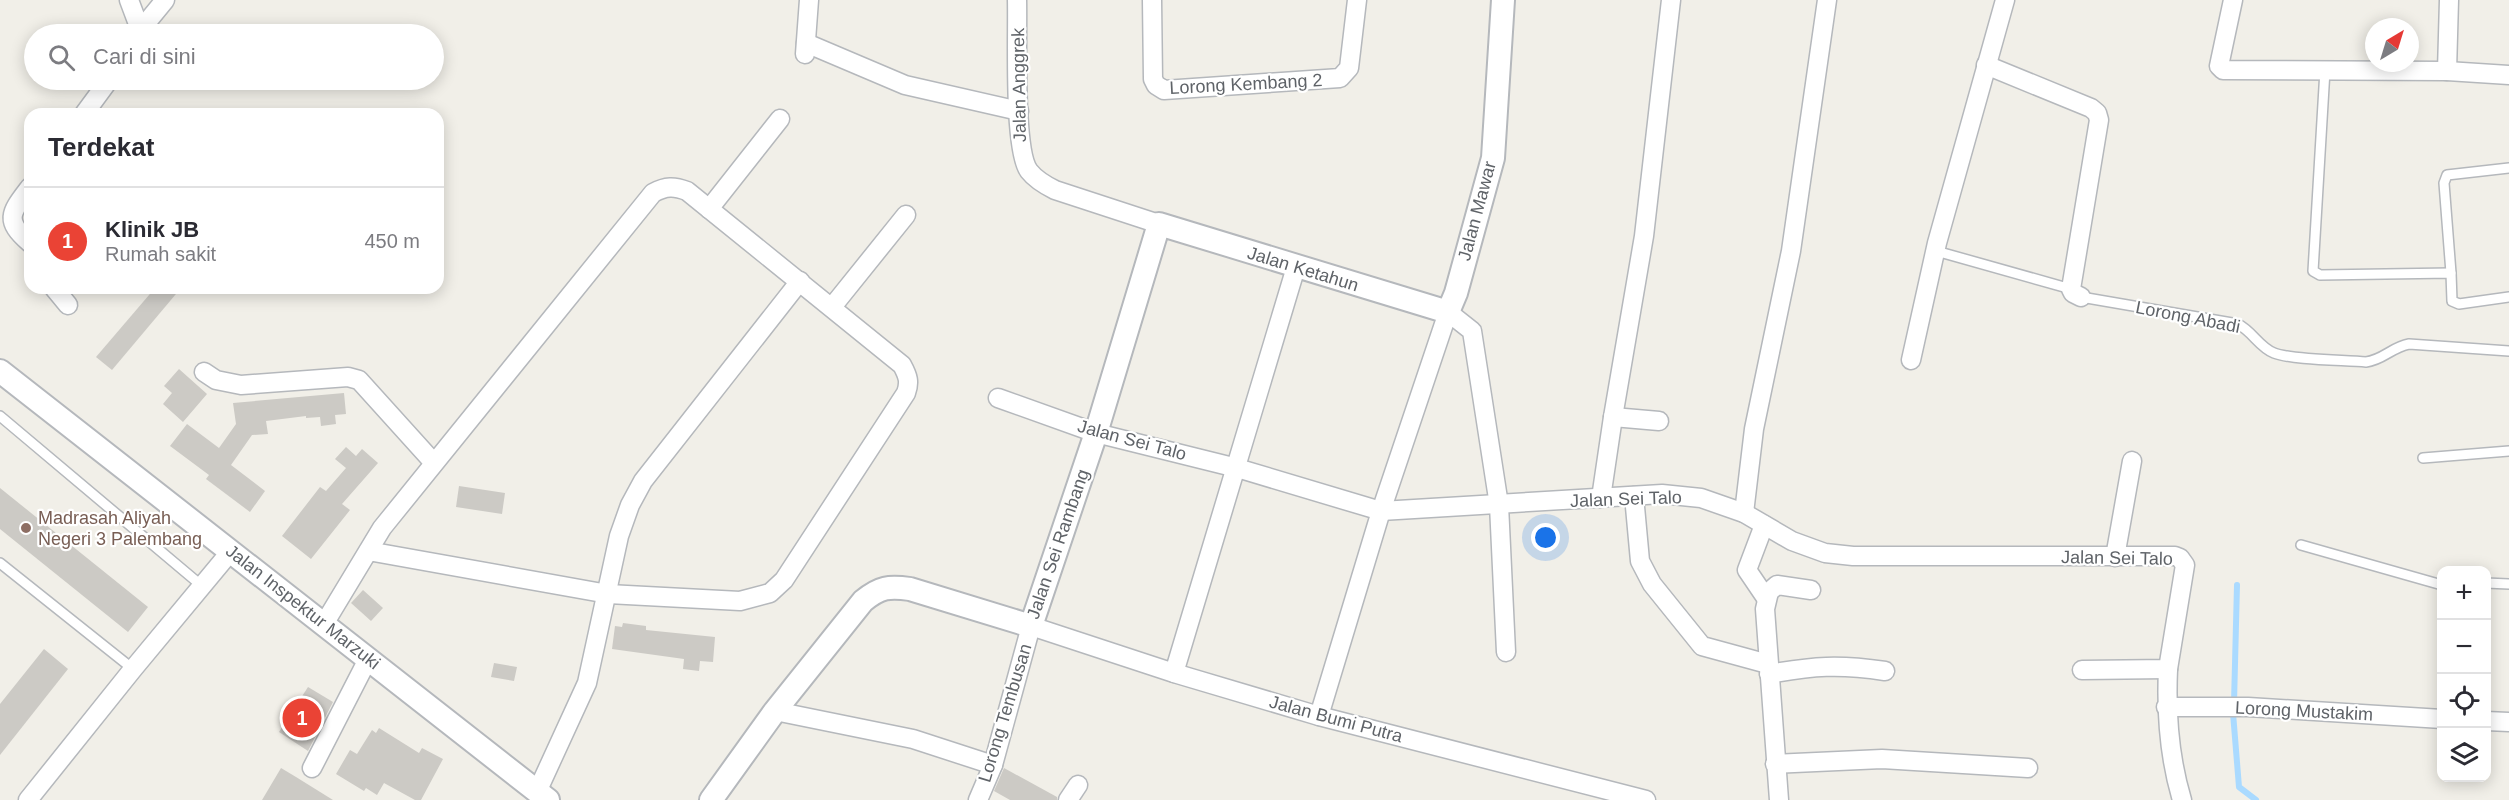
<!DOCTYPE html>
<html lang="id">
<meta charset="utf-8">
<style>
:root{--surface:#fff;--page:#f2f2f3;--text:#2b2b33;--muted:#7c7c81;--line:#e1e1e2;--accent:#ea4335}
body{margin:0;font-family:Helvetica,sans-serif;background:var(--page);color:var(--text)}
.controls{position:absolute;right:18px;bottom:18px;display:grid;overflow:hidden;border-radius:12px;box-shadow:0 3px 15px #0003}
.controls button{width:54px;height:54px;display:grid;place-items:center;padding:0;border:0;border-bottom:2px solid var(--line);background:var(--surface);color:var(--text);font:30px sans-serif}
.compass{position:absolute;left:2365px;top:18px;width:54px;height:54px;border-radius:50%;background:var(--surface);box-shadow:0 3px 15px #0003;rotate:38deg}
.you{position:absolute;left:1546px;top:538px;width:21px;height:21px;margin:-15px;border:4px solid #fff;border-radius:50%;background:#1a73e8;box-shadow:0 0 0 9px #1a73e833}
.badge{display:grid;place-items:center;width:39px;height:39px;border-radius:50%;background:var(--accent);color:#fff;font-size:20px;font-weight:700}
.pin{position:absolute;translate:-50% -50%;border:3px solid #fff;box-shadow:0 2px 6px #0006}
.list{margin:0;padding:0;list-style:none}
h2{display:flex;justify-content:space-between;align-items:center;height:78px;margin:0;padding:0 24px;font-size:26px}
h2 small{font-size:20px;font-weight:400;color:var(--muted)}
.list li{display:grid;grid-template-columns:39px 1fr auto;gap:18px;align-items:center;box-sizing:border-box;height:108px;padding:0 24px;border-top:2px solid var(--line)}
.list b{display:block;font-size:22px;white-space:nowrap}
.list p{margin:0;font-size:20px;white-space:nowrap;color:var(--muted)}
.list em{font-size:20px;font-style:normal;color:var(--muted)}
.icon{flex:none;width:33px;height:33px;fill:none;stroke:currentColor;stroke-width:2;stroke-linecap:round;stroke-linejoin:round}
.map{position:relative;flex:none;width:2509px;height:800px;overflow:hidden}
.search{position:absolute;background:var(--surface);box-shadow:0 3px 15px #0003;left:24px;top:24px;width:420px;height:66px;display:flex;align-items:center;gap:15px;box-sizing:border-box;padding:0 21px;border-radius:33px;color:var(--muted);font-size:22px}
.panel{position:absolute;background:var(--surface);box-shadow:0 3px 15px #0003;left:24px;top:108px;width:420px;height:186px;border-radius:18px}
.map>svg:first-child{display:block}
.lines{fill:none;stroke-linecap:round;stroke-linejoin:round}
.stream{stroke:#aadaff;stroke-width:6}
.building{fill:#cccac5}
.service-casing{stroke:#b5b8bc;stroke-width:12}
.minor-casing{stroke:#b5b8bc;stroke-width:21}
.tertiary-casing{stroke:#b5b8bc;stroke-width:26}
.service{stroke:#fff;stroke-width:9}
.minor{stroke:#fff;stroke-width:18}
.tertiary{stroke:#fff;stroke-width:22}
.education-dot{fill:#8d6e63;stroke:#fff;stroke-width:2}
.labels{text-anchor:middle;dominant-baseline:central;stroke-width:4.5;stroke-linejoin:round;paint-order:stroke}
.street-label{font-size:18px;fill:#5f6368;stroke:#fff}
.education-label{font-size:18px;fill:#785e54;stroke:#fff;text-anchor:start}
</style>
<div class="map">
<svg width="2509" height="800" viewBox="0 0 2509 800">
<rect width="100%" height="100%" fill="#f1efe8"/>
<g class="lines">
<!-- stream -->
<g class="stream">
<polyline points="2234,703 2237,585"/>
<polyline points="2233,713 2239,787 2256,800"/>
</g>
</g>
<!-- building -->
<g class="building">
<polygon points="155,288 181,288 112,370 96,357"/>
<polygon points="179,369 207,394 183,422 163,404 172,393 164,386"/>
<polygon points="344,393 346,414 335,415 336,424 321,426 320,417 306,418 306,416 266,421 268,434 252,435 231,465 265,491 250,512 206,479 209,475 170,446 187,424 219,448 236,424 233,403"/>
<polygon points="346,447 356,456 362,449 378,463 342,504 350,510 311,559 282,536 320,487 326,491 346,468 335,459"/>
<polygon points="459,486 505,493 502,514 456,507"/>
<polygon points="0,488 148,607 128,632 0,529"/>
<polygon points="363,590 383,608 371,621 351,603"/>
<polygon points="623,623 646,626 646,630 715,637 713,662 700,661 699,671 683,669 684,659 612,649 615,626 622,627"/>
<polygon points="44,649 68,669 0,755 0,704"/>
<polygon points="494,663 517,667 514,681 491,677"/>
<polygon points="308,687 333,702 308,751 279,732"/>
<polygon points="379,728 419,753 422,748 443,759 421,800 415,800 384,783 377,795 366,788 364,791 336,774 350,750 357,754 372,730 376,733"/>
<polygon points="281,768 296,777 333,800 262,800"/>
<polygon points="1004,768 1057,797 1057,800 1010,800 994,791"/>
</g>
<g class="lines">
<defs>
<g id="service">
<polyline points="2325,70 2313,271 2320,275 2451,273 2452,301 2459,304 2509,297"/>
<polyline points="1936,251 2071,289"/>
<polyline points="2451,273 2444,183 2447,175 2509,168"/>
<path d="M2081,297L2238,324C2253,332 2259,347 2274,353C2292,360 2344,360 2366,362C2383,360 2392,347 2409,344L2509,351"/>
<polyline points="0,416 202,586"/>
<polyline points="2423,458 2509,451"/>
<polyline points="2301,545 2442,585"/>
<polyline points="0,563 133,669"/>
<polyline points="2486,583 2509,584"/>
</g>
<g id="minor">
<polyline points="129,0 138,24 138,34"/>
<path d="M1017,0C1018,32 1013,150 1029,171C1036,180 1045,185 1055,190L1159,224"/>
<polyline points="1152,0 1153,79 1156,85 1164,90 1340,78 1349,68 1357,0"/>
<polyline points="2233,0 2219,66 2223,70 2447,71 2509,75"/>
<polyline points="138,33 165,0"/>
<polyline points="806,43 905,85 1019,111"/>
<polyline points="805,54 809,0"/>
<polyline points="1986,65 2091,108 2097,113 2099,120 2071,289 2073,293 2081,297"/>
<polyline points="2447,71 2449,0"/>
<polyline points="84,114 109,80"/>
<path d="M30,187C11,212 3,220 30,243"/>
<polyline points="709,209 780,119"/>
<polyline points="54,288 68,305"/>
<polyline points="832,307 906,215"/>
<polyline points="1911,360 1937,243 2005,0"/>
<polyline points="204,372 216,380 241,385 348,377 359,380 434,463"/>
<polyline points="998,398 1096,433 1237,468 1381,511 1662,494 1701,498 1744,513 1792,541 1825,553 1853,556 2175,556 2180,558 2185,565 2168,669 2082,670"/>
<polyline points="1613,417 1659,421"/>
<polyline points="1634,496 1640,561 1652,584 1702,646 1768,664"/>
<polyline points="1601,498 1613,417 1644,236 1671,0"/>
<polyline points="1744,513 1754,429 1791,251 1827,0"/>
<polyline points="1764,525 1747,570 1766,598"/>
<polyline points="2115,557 2132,461"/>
<path d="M324,624L382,528L653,193C666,186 674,186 687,191L902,365C908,376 910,382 906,393L784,580L770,593L740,601L608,594L368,551"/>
<path d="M2168,669C2166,714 2169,757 2182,800"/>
<polyline points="1174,673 1296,267"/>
<path d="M1769,674C1814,666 1838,664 1885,671"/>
<polyline points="2166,707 2248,707 2442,719"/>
<polyline points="775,711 913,739 993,765"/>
<polyline points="1319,716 1381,511 1448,312 1472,331 1499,505 1506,652"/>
<polyline points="2486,721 2509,722"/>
<polyline points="1775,764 1882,759 2028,768"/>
<polyline points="312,768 368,659"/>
<polyline points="537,792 587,683 619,536 630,505 643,481 800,281"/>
<polyline points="28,800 133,669 231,551"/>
<polyline points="978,800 993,765 1031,626 1174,673 1319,716 1646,800"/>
<polyline points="1068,800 1078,785"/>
<polyline points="1779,800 1765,609 1769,592 1777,585 1811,590"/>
</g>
<g id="tertiary">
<polyline points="0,371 548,800"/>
<path d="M711,800L775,711L863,601C880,587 889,586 910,589L1031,626L1096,433L1159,224L1448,312L1456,293L1493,158L1503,0"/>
</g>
</defs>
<!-- service casing -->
<use href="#service" class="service-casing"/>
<!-- minor casing -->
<use href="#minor" class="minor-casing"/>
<!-- tertiary casing -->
<use href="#tertiary" class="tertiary-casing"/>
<!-- service -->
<use href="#service" class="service"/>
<!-- minor -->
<use href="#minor" class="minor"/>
<!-- tertiary -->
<use href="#tertiary" class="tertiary"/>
</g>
<!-- markers -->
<circle class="education-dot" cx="26" cy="528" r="6"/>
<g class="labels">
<!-- street labels -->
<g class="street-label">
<text transform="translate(1246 84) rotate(-3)">Lorong Kembang 2</text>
<text transform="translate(1019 85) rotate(-91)">Jalan Anggrek</text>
<text transform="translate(1477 211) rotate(-75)">Jalan Mawar</text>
<text transform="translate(1303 269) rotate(17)">Jalan Ketahun</text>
<text transform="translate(2188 317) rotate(11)">Lorong Abadi</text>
<text transform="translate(1132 440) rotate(15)">Jalan Sei Talo</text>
<text transform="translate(1626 499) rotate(-2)">Jalan Sei Talo</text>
<text transform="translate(1058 544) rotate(-71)">Jalan Sei Rambang</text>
<text transform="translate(2117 558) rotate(1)">Jalan Sei Talo</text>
<text transform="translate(303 607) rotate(38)">Jalan Inspektur Marzuki</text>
<text transform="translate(2304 711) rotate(3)">Lorong Mustakim</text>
<text transform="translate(1005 713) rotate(-73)">Lorong Tembusan</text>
<text transform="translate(1336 719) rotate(15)">Jalan Bumi Putra</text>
</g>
<!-- education labels -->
<g class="education-label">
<text x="38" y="518">Madrasah Aliyah<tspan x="38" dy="21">Negeri 3 Palembang</tspan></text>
</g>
</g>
</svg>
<div class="controls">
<button>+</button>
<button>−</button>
<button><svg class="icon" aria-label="locate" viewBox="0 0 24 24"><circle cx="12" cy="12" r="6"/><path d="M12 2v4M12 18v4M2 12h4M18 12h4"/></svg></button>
<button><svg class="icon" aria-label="layers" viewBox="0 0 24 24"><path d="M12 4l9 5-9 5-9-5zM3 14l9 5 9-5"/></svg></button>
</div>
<svg class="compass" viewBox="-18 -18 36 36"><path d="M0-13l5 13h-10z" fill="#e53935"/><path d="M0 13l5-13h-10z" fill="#7c7c81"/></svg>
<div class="you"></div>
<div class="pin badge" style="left:302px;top:718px">1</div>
<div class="search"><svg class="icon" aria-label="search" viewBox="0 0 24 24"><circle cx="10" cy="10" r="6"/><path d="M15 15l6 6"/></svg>Cari di sini</div>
<section class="panel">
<h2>Terdekat<small></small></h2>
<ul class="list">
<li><span class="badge">1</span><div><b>Klinik JB</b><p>Rumah sakit</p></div><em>450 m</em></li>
</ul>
</section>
</div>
